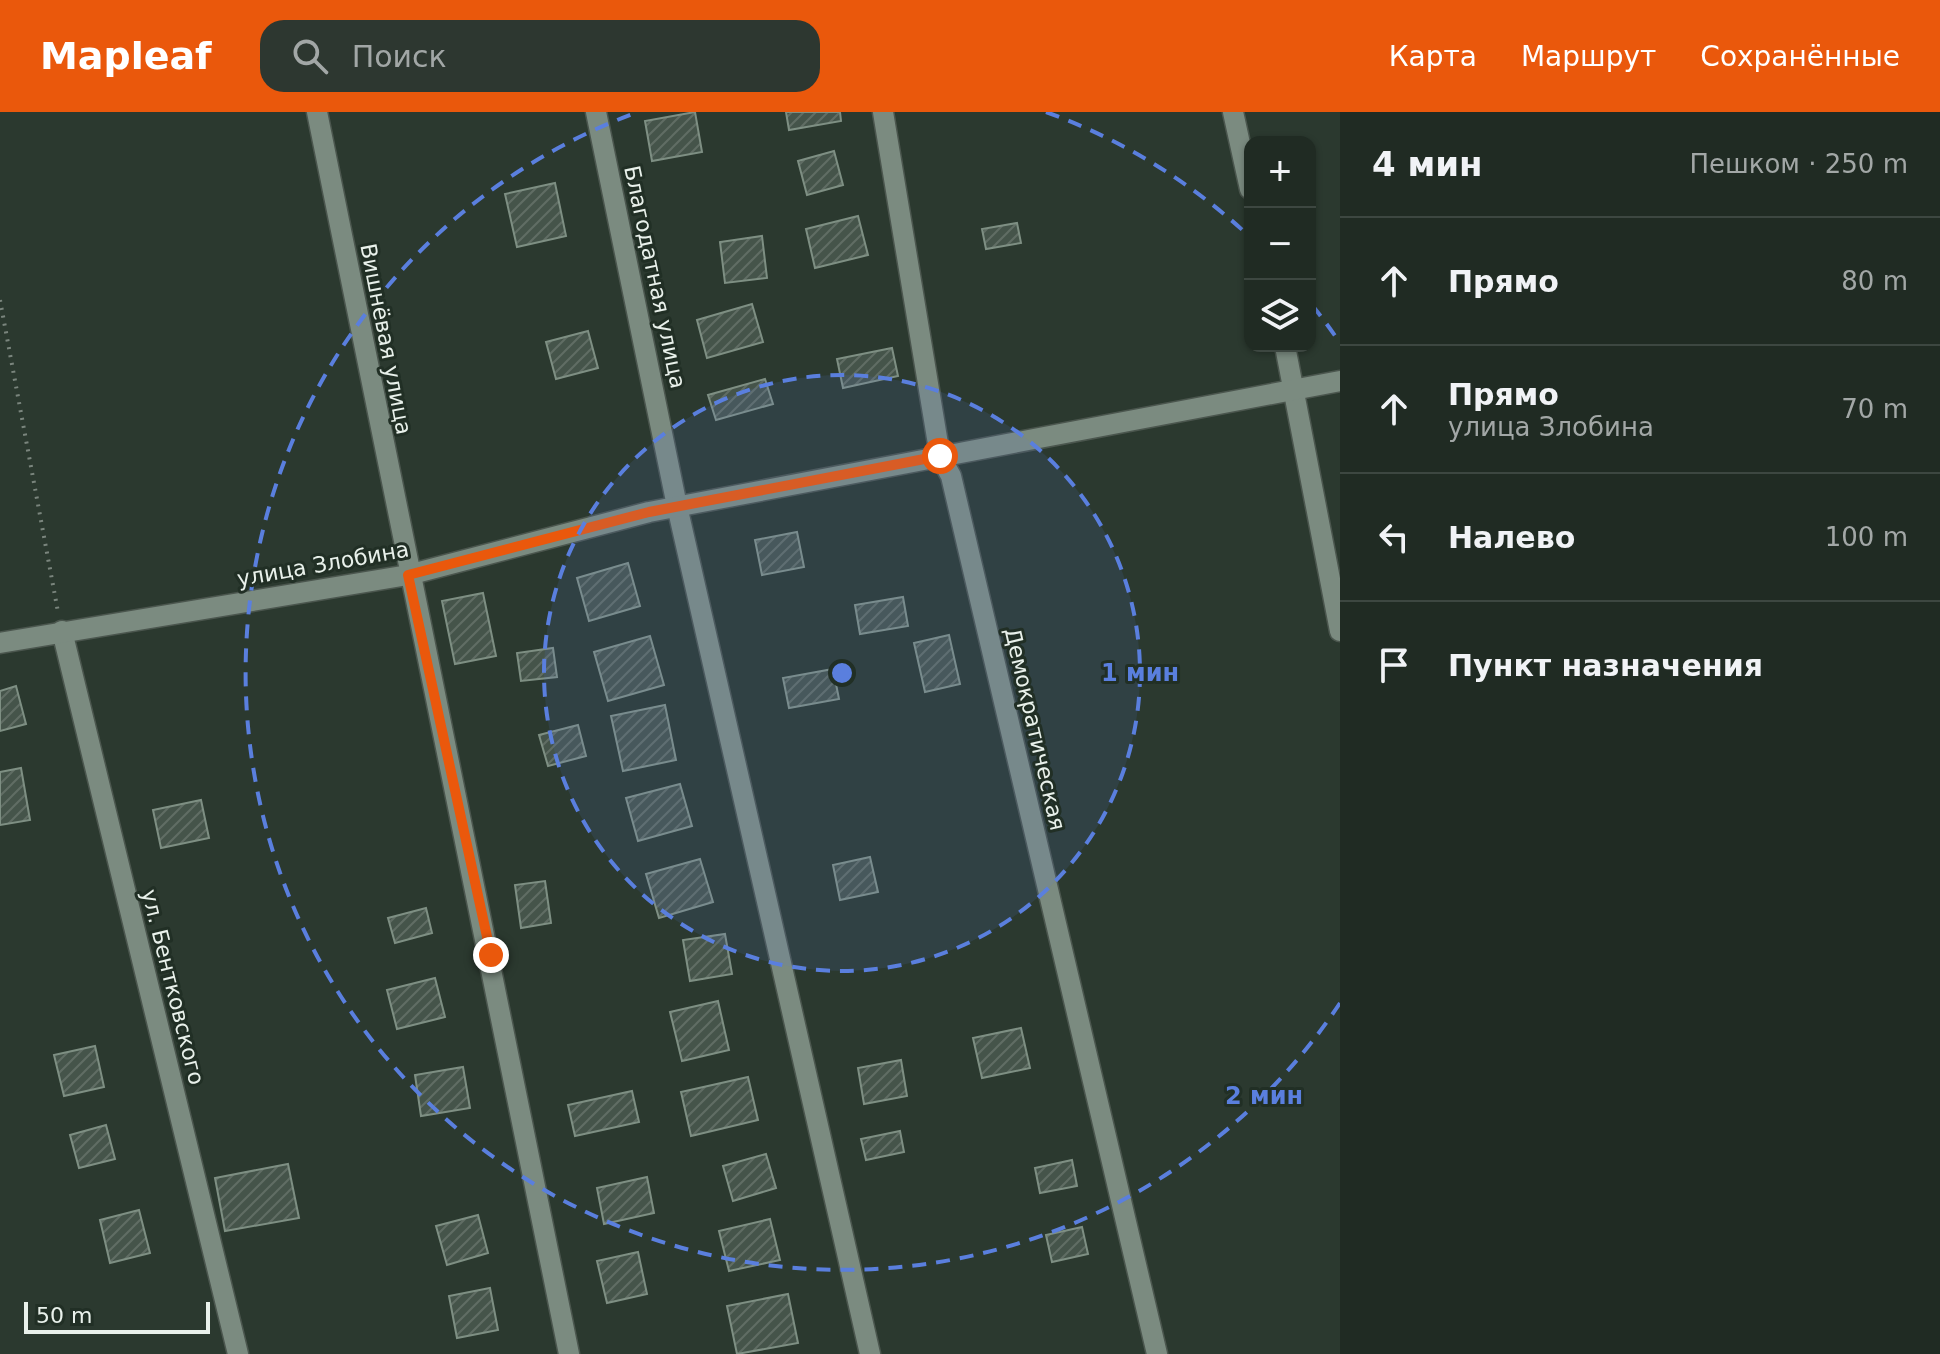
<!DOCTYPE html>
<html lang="ru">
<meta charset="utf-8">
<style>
:root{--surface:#202b23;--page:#2d3730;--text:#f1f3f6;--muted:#a2a7a6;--line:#3d4741;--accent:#ea580c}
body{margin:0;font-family:"DejaVu Sans",sans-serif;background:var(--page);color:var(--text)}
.controls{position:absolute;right:24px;top:24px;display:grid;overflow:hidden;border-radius:16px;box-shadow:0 2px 6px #0004}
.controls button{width:72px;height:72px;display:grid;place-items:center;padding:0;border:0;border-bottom:2px solid var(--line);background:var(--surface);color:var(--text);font:40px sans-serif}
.scale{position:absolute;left:24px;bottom:20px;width:186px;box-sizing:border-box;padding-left:8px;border:4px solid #e9f1eb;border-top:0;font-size:22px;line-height:28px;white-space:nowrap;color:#e9f1eb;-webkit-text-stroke:6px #212f25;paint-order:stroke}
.stop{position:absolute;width:24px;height:24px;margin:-18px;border:6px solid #ea580c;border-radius:50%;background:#fff}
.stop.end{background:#ea580c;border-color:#fff;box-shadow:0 2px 8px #0008}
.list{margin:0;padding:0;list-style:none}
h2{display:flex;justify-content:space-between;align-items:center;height:104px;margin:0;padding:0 32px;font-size:34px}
h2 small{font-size:26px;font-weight:400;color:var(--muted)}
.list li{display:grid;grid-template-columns:52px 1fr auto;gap:24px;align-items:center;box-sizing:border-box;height:128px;padding:0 32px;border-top:2px solid var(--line)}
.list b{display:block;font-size:30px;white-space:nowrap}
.list p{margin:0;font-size:26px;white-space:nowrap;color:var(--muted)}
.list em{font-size:26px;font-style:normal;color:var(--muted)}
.icon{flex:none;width:44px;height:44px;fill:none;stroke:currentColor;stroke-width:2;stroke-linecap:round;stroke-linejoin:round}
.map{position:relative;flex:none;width:1340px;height:1242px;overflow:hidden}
header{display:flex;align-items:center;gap:48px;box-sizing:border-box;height:112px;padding:0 40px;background:var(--accent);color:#fff}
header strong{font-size:38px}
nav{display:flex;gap:44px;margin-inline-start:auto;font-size:28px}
.search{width:560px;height:72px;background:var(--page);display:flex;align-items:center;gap:20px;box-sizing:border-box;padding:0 28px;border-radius:24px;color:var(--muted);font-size:30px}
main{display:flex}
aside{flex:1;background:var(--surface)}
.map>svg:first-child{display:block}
.building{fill:url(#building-hatch);stroke:#7e8f83;stroke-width:2}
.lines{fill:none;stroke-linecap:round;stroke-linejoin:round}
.minor-casing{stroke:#4b564e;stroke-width:23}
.path{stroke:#7a857d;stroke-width:4;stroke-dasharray:2 6;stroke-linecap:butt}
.minor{stroke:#7b8b80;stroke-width:20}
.route{stroke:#ea580c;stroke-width:10}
.ring{fill:none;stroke:#5a7fde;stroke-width:4;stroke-dasharray:14 10}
.labels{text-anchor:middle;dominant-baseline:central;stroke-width:6;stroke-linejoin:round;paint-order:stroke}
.street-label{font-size:22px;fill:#e9f1eb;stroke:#212f25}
.centre{fill:#5a7fde;stroke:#212f25;stroke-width:4}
.ring-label{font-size:24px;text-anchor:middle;font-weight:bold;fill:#5a7fde;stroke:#212f25;stroke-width:6;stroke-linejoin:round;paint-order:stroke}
</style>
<header>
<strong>Mapleaf</strong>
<div class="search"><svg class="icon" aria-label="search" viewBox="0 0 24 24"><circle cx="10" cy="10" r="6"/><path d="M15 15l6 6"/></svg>Поиск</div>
<nav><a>Карта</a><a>Маршрут</a><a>Сохранённые</a></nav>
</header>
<main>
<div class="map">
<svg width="1340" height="1242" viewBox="0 0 1340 1242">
<defs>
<pattern id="building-hatch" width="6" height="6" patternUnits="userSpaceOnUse" patternTransform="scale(2)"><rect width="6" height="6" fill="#45544a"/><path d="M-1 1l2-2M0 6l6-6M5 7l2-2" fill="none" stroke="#606d64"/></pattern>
</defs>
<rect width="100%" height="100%" fill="#2b392f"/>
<!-- building -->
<g class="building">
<polygon points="695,0 702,40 652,49 645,9"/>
<polygon points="786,0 840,0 841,9 789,18"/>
<polygon points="834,39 843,73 807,83 798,49"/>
<polygon points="555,71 566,124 517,135 505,82"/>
<polygon points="858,104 868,143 815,156 806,117"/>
<polygon points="1017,111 1021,131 986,137 982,117"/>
<polygon points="762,124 767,166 725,171 720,130"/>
<polygon points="752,192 763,230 707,246 697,208"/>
<polygon points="588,219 598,256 556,267 546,230"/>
<polygon points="892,236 898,264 843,276 837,247"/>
<polygon points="765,267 773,292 716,308 708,283"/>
<polygon points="797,420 804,455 762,463 755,428"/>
<polygon points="628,451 640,494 589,509 577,466"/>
<polygon points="483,481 496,544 455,552 442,489"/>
<polygon points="903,485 908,514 860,522 855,493"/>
<polygon points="949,523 960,572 925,580 914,531"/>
<polygon points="650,524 664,573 608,589 594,540"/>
<polygon points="553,536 557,565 521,569 517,541"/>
<polygon points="833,557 839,587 789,596 783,566"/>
<polygon points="16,574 26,612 0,619 0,579"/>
<polygon points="665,593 676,648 623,659 611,604"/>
<polygon points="578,613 586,644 548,654 539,623"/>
<polygon points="21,656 30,708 0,713 0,660"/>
<polygon points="680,672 692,714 638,729 626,686"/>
<polygon points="201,688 209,726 161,736 153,698"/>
<polygon points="870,745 878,780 840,788 833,753"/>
<polygon points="700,747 713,790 659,806 646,762"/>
<polygon points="545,769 551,811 521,816 515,773"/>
<polygon points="426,796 432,821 395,831 388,806"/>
<polygon points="725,822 732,862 690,869 683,828"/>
<polygon points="435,866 445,905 397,917 387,878"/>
<polygon points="718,889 729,938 682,949 670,900"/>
<polygon points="1021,916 1030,956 982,966 973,926"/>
<polygon points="95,934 104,975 64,984 54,943"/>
<polygon points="901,948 907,984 864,992 858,956"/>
<polygon points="463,955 470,996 421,1004 415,963"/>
<polygon points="748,965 758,1008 691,1024 681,980"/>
<polygon points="632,979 639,1010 575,1024 568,993"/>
<polygon points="106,1013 115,1047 79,1056 70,1023"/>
<polygon points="900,1019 904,1040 866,1048 861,1027"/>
<polygon points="766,1042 776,1076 733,1089 723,1054"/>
<polygon points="1072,1048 1077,1074 1040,1081 1035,1056"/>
<polygon points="288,1052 299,1106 225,1119 215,1066"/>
<polygon points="647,1065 654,1101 604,1112 597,1076"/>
<polygon points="139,1098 150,1141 110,1151 100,1108"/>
<polygon points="478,1103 488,1141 447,1153 436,1114"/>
<polygon points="770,1107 780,1148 729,1159 719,1119"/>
<polygon points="1082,1115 1088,1142 1052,1150 1046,1123"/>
<polygon points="638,1140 647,1182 607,1191 597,1149"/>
<polygon points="490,1176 498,1218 457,1226 449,1184"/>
<polygon points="788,1182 798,1231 737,1242 727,1194"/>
</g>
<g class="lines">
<defs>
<g id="minor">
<path d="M317,0C399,414 488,827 569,1242"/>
<polyline points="596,0 677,394 870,1242"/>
<polyline points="883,0 940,344 951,364 1157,1242"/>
<polyline points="1233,0 1250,77"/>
<polyline points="1285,234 1340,519"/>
<polyline points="62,519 238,1242"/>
<polyline points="0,531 408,463 649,400 1340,269"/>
</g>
</defs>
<!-- minor casing -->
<use href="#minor" class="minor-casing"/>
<!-- path -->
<polyline class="path" points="0,188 58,500"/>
<!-- minor -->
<use href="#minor" class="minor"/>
</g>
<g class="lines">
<!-- route -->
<polyline class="route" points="491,843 408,463 649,400 940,344"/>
</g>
<!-- distance rings -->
<circle cx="842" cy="561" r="298" fill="#5a7fde" fill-opacity=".12"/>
<g class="ring">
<circle cx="842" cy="561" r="298"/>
<path d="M1340 891A597 597 0 1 1 638 0M1046 0A597 597 0 0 1 1249 124M1312 193A597 597 0 0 1 1340 231"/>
</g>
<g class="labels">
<!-- street labels -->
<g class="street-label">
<text transform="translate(655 165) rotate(78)">Благодатная улица</text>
<text transform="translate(386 227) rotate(79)">Вишнёвая улица</text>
<text transform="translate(323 452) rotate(-10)">улица Злобина</text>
<text transform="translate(1035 617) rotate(77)">Демократическая</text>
<text transform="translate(173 875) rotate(76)">ул. Бентковского</text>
</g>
</g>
<circle cx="842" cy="561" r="12" class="centre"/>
<g class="ring-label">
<text x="1140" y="569">1 мин</text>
<text x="1264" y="992">2 мин</text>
</g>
</svg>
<div class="controls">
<button>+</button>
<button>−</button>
<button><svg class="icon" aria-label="layers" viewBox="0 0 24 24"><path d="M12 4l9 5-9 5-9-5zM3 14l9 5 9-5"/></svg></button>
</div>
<div class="scale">50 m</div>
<div class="stop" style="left:940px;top:344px"></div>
<div class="stop end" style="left:491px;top:843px"></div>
</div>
<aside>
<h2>4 мин<small>Пешком · 250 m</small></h2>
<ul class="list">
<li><svg class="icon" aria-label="ahead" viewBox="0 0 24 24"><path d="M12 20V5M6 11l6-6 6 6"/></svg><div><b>Прямо</b></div><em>80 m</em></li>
<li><svg class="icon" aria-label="ahead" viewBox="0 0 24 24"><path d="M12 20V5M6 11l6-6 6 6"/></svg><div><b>Прямо</b><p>улица Злобина</p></div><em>70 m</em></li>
<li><svg class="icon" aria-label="left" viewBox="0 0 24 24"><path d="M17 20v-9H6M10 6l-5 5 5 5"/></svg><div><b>Налево</b></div><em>100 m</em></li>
<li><svg class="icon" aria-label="arrive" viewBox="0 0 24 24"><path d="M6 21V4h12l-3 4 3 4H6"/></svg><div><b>Пункт назначения</b></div></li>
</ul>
</aside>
</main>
